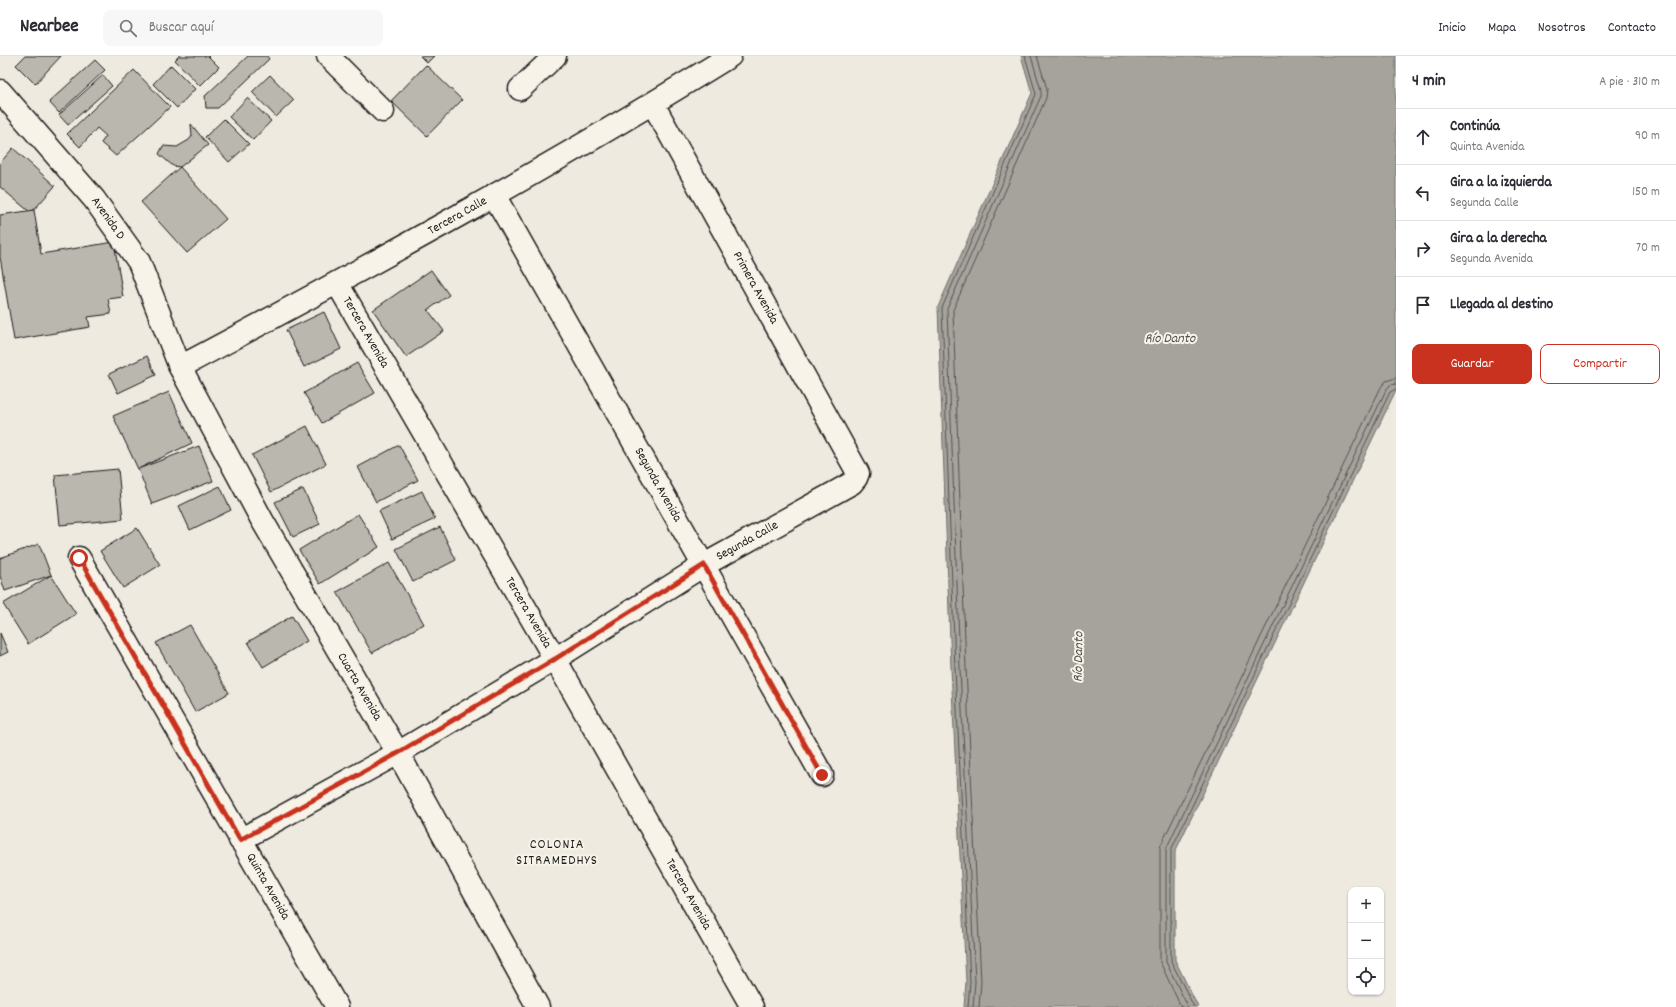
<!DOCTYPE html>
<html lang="es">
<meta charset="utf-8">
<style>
:root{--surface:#fff;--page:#f7f7f7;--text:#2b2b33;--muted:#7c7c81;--line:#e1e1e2;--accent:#c8321e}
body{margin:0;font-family:Dekko,sans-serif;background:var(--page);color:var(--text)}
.controls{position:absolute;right:12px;bottom:12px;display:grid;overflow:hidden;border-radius:8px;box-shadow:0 1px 3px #0004}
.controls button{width:36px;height:36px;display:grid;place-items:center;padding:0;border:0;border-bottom:1px solid var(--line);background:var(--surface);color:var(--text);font:20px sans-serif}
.stop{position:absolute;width:12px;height:12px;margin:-9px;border:3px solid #c8321e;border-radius:50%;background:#fff}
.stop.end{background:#c8321e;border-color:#fff;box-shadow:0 1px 4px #0008}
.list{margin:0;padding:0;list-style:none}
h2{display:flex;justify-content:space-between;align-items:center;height:52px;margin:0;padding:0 16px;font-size:17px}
h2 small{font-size:13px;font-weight:400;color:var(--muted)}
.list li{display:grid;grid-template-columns:26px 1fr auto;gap:12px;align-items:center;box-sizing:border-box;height:56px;padding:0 16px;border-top:1px solid var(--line)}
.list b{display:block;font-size:15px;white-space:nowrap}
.list p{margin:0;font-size:13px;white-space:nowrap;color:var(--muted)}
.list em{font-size:13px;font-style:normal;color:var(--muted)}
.actions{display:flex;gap:8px;padding:12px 16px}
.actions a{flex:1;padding:9px 0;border:1px solid var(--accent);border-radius:8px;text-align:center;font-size:14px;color:var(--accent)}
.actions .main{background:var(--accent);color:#fff}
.icon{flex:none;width:22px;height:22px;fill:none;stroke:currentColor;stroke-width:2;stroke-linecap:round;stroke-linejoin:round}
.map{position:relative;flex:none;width:1396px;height:951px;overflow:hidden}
header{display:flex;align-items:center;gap:24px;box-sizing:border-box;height:56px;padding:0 20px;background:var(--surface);border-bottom:1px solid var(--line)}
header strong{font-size:19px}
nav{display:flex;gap:22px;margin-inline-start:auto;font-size:14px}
.search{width:280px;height:36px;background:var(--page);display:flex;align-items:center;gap:10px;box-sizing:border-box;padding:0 14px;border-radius:8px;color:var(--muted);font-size:15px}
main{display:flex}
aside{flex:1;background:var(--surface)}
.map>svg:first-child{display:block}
.water{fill:#a6a39d;stroke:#6f6d69}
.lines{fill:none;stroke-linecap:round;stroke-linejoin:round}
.shore{stroke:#535250;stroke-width:1}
.building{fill:#bab7af;stroke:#1c1c1c}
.minor-casing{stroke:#1c1c1c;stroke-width:25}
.minor{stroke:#f7f3e8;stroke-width:22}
.route{stroke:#c8321e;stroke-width:5}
.labels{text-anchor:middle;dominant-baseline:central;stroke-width:4;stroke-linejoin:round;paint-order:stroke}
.street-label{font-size:13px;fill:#1c1c1c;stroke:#f7f3e8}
.water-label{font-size:14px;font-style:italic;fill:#535250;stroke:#f7f3e8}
.neighbourhood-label{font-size:14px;letter-spacing:1px;fill:#1c1c1c;stroke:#f7f3e8}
</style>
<header>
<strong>Nearbee</strong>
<div class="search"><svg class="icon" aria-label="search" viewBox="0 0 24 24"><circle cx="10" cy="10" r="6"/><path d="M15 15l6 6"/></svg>Buscar aquí</div>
<nav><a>Inicio</a><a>Mapa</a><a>Nosotros</a><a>Contacto</a></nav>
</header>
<main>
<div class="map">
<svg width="1396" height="951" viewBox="0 0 1396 951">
<rect width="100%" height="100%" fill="#eeeae0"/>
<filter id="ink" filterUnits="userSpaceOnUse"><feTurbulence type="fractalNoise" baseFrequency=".025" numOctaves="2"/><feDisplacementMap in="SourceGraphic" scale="8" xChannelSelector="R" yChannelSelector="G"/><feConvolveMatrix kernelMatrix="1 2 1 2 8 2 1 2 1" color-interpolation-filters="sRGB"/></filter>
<g filter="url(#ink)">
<!-- water -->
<polygon class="water" points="1021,0 1396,0 1396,334 1175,796 1175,904 1198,951 964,951 966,926 951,612 938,251 1032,37"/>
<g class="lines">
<!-- shore -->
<g class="shore">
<polyline points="968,951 970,926 955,612 942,252 1036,38 1025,0"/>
<polyline points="973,951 975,926 960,612 947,253 1041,40 1041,34 1031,0"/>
<polyline points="979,951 981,926 966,612 953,254 1046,42 1047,33 1037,0"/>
<polyline points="1181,951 1160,906 1160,791 1381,331 1386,325 1396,322"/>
<polyline points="1188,951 1166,906 1166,793 1386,334 1390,329 1396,328"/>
<polyline points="1194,951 1171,905 1171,794 1390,336 1396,333"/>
</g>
</g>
<!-- building -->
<g class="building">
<polygon points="25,0 61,0 35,28 16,9"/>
<polygon points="179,0 208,0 219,11 200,30 175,4"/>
<polygon points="248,0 267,0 269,3 218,52 206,52 205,40"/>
<polygon points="420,0 434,0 427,7"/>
<polygon points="95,4 105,14 59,57 49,46"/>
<polygon points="171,9 195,33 177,52 153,28"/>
<polygon points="426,9 462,44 427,80 391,45"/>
<polygon points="134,14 170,51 116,100 101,87 106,80 97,72 80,91 67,78"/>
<polygon points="103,19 112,30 68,69 59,59"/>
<polygon points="270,19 294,44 276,61 252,36"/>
<polygon points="247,42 271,65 253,84 229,61"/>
<polygon points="224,63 249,88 229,106 205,81"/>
<polygon points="191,68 208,89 180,111 173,110 159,98 163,90 177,91 189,84 192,80"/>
<polygon points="13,92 55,130 31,157 0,131 0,107"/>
<polygon points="180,111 226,163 187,197 141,146"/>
<polygon points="34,154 41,198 114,186 123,241 108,243 111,258 88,261 90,271 14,284 0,201 0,159"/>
<polygon points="431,214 449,239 428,254 444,275 406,301 373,254"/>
<polygon points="324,256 341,293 304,311 286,274"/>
<polygon points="147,300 156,319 118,337 109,318"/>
<polygon points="357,307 375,337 322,367 304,337"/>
<polygon points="169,336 192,387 138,413 113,360"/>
<polygon points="307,370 326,408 271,436 252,399"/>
<polygon points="399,389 418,424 376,446 358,411"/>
<polygon points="199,390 213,425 152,448 138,413"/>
<polygon points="118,413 123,463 60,469 55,419"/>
<polygon points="220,430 231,454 190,474 179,450"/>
<polygon points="303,433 320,468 293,481 275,446"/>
<polygon points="422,435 435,463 392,483 379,455"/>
<polygon points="358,458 379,491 320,528 299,494"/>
<polygon points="440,471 456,504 413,526 396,493"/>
<polygon points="137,472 160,509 123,532 100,495"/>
<polygon points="39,488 51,519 5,535 0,520 0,502"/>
<polygon points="389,507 424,568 372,597 337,536"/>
<polygon points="51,519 76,558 28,588 3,548"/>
<polygon points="292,560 307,585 263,611 248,586"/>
<polygon points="190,569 229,637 195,656 156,587"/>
<polygon points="0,577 8,596 0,600"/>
</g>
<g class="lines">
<defs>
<g id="minor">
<polyline points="328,0 383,55"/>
<polyline points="520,33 555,0"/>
<path id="s1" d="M0,35L94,143L139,206L180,311L262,464L398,697L538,951"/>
<path id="s2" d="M494,139L822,719"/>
<path id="s3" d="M337,227L555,603L752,951"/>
<path id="s4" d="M180,311C366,212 551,111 730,0"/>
<path id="s5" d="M79,502L337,951"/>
<path id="s6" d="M240,784L398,697L555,603L704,509L852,427L856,422L858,417L653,48"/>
</g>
</defs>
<!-- minor casing -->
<use href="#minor" class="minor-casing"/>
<!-- minor -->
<use href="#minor" class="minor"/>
</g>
</g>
<g class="lines" filter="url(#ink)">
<!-- route -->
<polyline class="route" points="79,502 240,784 398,697 555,603 704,509 822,719"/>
</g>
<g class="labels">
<!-- street labels -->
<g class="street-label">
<text stroke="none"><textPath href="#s4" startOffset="316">Tercera Calle</textPath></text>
<text stroke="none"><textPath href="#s1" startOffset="167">Avenida D</textPath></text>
<text transform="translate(755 232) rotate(61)">Primera Avenida</text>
<text stroke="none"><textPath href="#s3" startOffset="57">Tercera Avenida</textPath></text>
<text stroke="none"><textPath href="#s2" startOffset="333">Segunda Avenida</textPath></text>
<text stroke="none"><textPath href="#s6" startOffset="589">Segunda Calle</textPath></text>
<text stroke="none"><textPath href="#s3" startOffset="381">Tercera Avenida</textPath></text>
<text stroke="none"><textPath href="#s1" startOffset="700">Cuarta Avenida</textPath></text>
<text stroke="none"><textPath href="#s5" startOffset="379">Quinta Avenida</textPath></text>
<text stroke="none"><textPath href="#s3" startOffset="705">Tercera Avenida</textPath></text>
</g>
<!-- water labels -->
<g class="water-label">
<text x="1170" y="283">Río Danto</text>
<text transform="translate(1079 601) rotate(-89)">Río Danto</text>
</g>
<!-- neighbourhood labels -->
<g class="neighbourhood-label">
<text x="557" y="789">COLONIA<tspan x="557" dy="16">SITRAMEDHYS</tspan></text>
</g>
</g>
</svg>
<div class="controls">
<button>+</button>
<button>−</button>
<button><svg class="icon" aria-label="locate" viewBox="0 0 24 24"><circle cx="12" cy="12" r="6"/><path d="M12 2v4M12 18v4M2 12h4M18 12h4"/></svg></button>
</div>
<div class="stop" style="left:79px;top:502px"></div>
<div class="stop end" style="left:822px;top:719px"></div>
</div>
<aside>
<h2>4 min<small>A pie · 310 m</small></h2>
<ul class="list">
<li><svg class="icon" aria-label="ahead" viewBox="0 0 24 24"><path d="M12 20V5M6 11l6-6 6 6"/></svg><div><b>Continúa</b><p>Quinta Avenida</p></div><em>90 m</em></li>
<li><svg class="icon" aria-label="left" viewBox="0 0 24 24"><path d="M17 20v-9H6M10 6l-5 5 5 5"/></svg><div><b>Gira a la izquierda</b><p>Segunda Calle</p></div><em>150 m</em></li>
<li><svg class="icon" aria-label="right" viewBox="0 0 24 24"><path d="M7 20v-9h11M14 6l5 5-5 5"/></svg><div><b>Gira a la derecha</b><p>Segunda Avenida</p></div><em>70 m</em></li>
<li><svg class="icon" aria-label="arrive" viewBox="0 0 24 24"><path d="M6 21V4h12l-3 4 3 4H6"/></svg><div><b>Llegada al destino</b></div></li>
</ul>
<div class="actions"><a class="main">Guardar</a><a>Compartir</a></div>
</aside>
</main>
